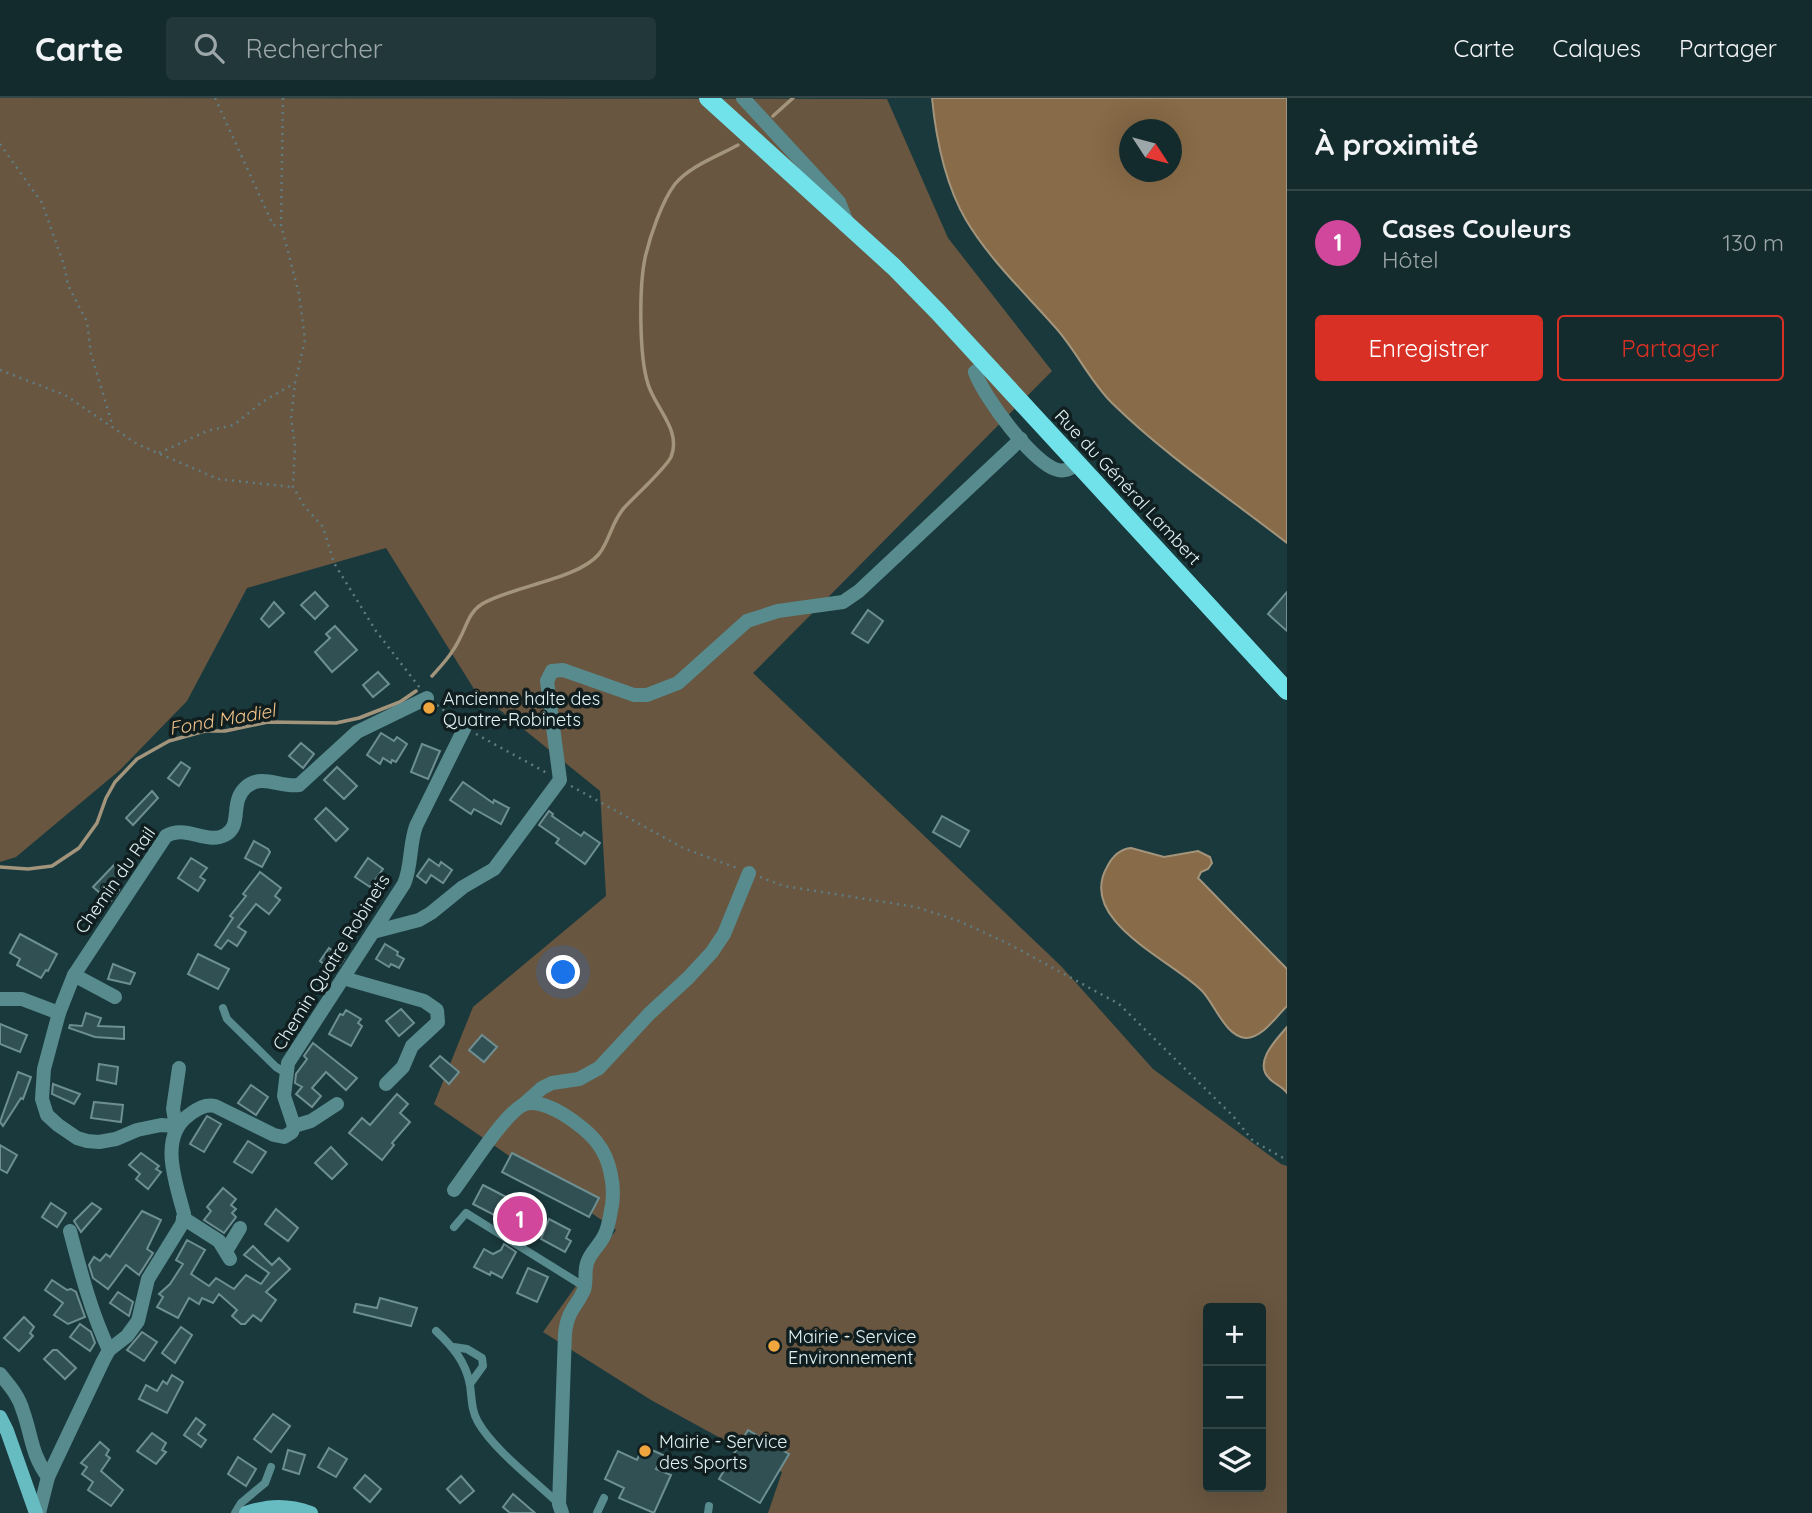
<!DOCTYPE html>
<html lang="fr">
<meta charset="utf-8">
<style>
:root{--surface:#142b2d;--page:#213739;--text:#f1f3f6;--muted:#9da7aa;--line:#334749;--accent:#d93025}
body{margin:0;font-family:Quicksand,sans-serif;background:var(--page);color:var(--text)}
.controls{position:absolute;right:21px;bottom:21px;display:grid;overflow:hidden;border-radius:7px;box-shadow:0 7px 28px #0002}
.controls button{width:63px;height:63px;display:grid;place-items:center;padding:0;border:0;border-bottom:2px solid var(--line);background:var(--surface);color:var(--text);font:35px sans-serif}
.compass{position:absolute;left:1119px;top:21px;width:63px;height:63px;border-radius:50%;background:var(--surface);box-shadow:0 7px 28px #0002;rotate:126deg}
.you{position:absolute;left:564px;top:875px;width:24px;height:24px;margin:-18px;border:5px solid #fff;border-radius:50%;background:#1a73e8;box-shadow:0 0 0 10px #1a73e833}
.badge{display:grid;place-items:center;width:46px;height:46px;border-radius:50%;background:var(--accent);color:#fff;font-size:23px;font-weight:700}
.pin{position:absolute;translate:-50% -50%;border:4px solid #fff;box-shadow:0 2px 7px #0006}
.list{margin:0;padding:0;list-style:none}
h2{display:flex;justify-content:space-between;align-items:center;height:91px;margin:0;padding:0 28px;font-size:30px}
h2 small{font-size:23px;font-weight:400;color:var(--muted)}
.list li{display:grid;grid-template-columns:46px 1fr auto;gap:21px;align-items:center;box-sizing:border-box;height:105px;padding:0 28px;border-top:2px solid var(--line)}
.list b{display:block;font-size:26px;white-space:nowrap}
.list p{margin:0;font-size:23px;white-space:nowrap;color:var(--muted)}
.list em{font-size:23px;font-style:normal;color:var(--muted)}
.actions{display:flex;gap:14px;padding:21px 28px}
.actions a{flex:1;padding:16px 0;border:2px solid var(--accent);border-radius:7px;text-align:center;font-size:24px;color:var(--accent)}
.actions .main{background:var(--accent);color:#fff}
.icon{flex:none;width:38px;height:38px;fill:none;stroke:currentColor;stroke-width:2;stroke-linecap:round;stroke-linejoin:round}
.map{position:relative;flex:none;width:1287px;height:1415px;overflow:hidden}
header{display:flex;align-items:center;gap:42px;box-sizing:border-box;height:98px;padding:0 35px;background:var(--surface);border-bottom:2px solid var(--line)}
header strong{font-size:33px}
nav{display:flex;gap:38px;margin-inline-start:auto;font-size:24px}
.search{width:490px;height:63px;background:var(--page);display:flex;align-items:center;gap:18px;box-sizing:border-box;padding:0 24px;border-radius:7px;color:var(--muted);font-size:26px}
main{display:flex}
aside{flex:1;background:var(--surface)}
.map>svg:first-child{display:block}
.green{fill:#685640;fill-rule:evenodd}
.water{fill:#886b48;stroke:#a3947c;stroke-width:2;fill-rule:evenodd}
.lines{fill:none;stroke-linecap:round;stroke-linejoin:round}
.stream{stroke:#a3947c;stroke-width:3.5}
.building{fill:#305053;stroke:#6e8f92;stroke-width:2}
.path{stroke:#617b7e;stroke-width:2.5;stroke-dasharray:2 5;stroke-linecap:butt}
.lane{stroke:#588b8e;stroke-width:8}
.street{stroke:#588b8e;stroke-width:14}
.secondary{stroke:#67bcc2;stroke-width:14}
.primary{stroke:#71e2ea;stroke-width:18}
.poi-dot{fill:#f0a63e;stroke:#101e1f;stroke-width:2.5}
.labels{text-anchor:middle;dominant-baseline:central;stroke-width:7;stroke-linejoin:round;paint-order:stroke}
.street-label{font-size:18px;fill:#e1f3f4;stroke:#101e1f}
.poi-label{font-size:18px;fill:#e1f3f4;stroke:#101e1f;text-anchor:start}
.water-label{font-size:19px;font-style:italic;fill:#f2c389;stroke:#101e1f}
</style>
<header>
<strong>Carte</strong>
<div class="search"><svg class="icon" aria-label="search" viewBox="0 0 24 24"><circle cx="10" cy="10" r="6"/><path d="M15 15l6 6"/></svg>Rechercher</div>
<nav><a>Carte</a><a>Calques</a><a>Partager</a></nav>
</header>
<main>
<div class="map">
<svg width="1287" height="1415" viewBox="0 0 1287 1415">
<rect width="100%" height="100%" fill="#1a393c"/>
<!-- green -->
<path class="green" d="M0,0L887,1L948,140L1052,273L753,575L1061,868L1153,971L1281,1066L1287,1068V1415H768L782,1374L651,1302L543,1234L616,1132L434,1006L473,909L606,798L600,693L474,591L386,450L247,490L187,603L120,672L16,759L0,764ZM1208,1210H1261V1389H1208Z"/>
<!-- water -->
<g class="water">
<path d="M932,0H1287V445C1229,400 1165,357 1112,305C1089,282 1076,252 1055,229C1024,194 990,162 966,122C945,86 936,41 932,0ZM1129,32H1171V74H1129Z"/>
<path d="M1131,750L1164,759L1198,753L1210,759L1212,765L1208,771L1201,774L1198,780L1287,871V908C1276,919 1262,940 1246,940C1226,939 1215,907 1203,894C1176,864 1076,824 1107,769C1112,759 1120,751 1131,750Z"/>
<path d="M1287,929V995C1282,988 1274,986 1269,980C1253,964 1277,941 1287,929Z"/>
</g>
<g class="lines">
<!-- stream -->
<g class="stream">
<polyline points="773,18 793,0"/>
<path d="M432,578C442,567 453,555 460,540C467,527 469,514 482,506C512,488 577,482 599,456C610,442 612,423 624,410C635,398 665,371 671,359C682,332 655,310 648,286C639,258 639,189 645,160C650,138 662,103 675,86C690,68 718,58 738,47"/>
<polyline points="0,769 28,771 52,768 79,750 97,725 106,700 115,684 137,661 169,643 205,633 225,633 268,624 336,625 359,620 400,604 416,593"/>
</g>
</g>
<!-- building -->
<g class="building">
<polygon points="315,494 328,508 315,521 301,507"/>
<polygon points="1287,494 1287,533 1268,516"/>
<polygon points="274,504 284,515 269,529 261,521"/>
<polygon points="868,512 883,523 868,545 852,535"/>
<polygon points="335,528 357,552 332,574 315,554 330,540 326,536"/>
<polygon points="378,574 389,586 373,599 363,587"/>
<polygon points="381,635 394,643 397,639 407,646 396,664 392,662 391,665 383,660 380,666 367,657"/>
<polygon points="301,645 314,656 303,670 289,658"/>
<polygon points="422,646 440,653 428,681 411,674"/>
<polygon points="181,664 190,670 179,688 168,680"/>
<polygon points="337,669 357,688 344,701 324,682"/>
<polygon points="463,684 493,705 494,702 509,710 501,726 474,711 471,716 450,702"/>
<polygon points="152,693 158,700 133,727 126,720"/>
<polygon points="326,710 348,731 336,743 315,721"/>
<polygon points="549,713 553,716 552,718 581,738 584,734 600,745 585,766 556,745 559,741 539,727"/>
<polygon points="942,718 969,733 960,749 933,734"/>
<polygon points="254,743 268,751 270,754 262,769 245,760"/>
<polygon points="191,760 207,770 200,779 205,782 198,793 178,780"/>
<polygon points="368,760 383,771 370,789 355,779"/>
<polygon points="429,761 439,768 441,764 452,772 443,785 431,777 426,785 417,778"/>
<polygon points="115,766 125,775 114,787 119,792 110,804 93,789"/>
<polygon points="260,774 281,790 275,798 280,802 269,816 256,806 238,829 246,834 237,848 228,842 221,851 215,847 233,820 230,818 246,798 243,796"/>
<polygon points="20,836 57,856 48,873 46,872 41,880 17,867 20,861 10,855"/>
<polygon points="385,846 398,854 397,857 404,861 399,870 391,866 389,869 376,861"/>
<polygon points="329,850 344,861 334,874 320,863"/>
<polygon points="198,856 229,871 218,891 188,876"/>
<polygon points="113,866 135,875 130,886 108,881"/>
<polygon points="401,911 414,925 399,938 386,923"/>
<polygon points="346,912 361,921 358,925 362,928 351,948 329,936 340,916 343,917"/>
<polygon points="86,915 101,920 98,928 124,929 124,941 95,939 69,930 70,927 82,928"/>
<polygon points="0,926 27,937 20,954 0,946"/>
<polygon points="482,937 497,949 484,964 469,952"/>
<polygon points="313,945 357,980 346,992 326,974 312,990 321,998 312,1009 296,996 302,989 295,985 296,976 307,961 304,958"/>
<polygon points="440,958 459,974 449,986 430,968"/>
<polygon points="99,966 118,969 116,986 97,982"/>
<polygon points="18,974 31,979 23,1001 21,1000 3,1028 0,1024"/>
<polygon points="53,986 80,996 74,1006 52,996"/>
<polygon points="251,987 268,999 256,1017 238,1005"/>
<polygon points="397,996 408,1006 400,1015 410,1024 392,1045 394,1047 382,1062 349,1035 362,1020 370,1027"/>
<polygon points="94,1004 123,1007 121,1024 91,1020"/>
<polygon points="207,1018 221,1026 204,1054 190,1046"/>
<polygon points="248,1043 266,1054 252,1075 234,1064"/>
<polygon points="0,1047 17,1057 7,1075 0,1071"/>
<polygon points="331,1049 347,1066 332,1081 315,1065"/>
<polygon points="141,1055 159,1068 156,1071 161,1074 148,1091 136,1081 140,1076 129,1067"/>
<polygon points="512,1055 599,1100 589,1119 502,1074"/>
<polygon points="483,1087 537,1115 527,1134 473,1106"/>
<polygon points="223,1090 236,1101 231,1107 236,1111 232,1115 236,1119 224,1135 204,1122 211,1113 207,1109"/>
<polygon points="51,1105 66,1115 57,1129 42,1119"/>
<polygon points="92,1105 101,1111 81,1134 74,1123"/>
<polygon points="276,1111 298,1130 288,1143 265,1126"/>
<polygon points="142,1113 161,1122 147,1151 153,1155 139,1177 126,1167 108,1191 93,1180 89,1167 94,1159 100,1163 106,1156 110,1159"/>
<polygon points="549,1121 570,1132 566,1140 571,1143 565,1154 541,1141"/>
<polygon points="187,1142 205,1152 191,1176 209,1188 216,1180 234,1191 246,1177 261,1186 269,1175 244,1157 253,1148 272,1167 279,1160 290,1171 266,1194 276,1202 261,1223 253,1217 245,1226 241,1226 232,1218 237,1212 219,1196 213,1205 202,1200 199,1206 189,1200 178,1220 157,1209 163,1199 159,1196 170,1186 183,1166 176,1162"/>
<polygon points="504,1146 516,1154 502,1180 491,1174 490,1177 474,1169 484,1151 493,1156 501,1152"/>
<polygon points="528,1170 548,1179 537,1204 517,1195"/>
<polygon points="52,1182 67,1192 71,1191 76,1194 85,1219 68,1226 54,1217 63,1205 45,1192"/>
<polygon points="118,1194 133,1204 129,1218 110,1205"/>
<polygon points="380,1200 417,1210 411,1228 354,1214 356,1206 377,1210"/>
<polygon points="24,1219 34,1229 30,1235 33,1238 19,1253 4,1240"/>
<polygon points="80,1226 91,1234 95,1245 90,1253 70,1239"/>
<polygon points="181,1229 192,1237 175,1265 162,1255"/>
<polygon points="142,1234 157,1244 144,1263 127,1252"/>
<polygon points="53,1252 57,1252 76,1270 65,1281 44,1261"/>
<polygon points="172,1277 183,1284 167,1315 139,1301 146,1287 157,1293 163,1283 167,1286"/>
<polygon points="273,1316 290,1328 271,1354 254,1341"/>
<polygon points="196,1320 205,1327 198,1336 206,1342 201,1349 184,1337"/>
<polygon points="748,1332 789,1356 760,1405 719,1381"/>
<polygon points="152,1335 166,1345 162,1352 166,1354 156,1366 137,1353"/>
<polygon points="100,1344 109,1352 106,1357 110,1360 101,1373 123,1392 111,1408 88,1392 93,1384 82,1376 87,1369 81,1365"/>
<polygon points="643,1348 663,1357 656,1371 671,1377 654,1415 619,1400 624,1390 605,1381 618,1353 637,1362"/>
<polygon points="329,1350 347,1361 336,1379 318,1369"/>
<polygon points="288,1352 305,1357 299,1376 283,1371"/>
<polygon points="238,1359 256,1371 246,1388 228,1376"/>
<polygon points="365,1377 381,1391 370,1404 354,1390"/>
<polygon points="461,1378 474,1393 460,1405 447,1391"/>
<polygon points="513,1396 535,1415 510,1415 503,1409"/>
</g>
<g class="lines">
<!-- path -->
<g class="path">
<polyline points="215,0 273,127 281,127"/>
<polyline points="283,0 281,127 299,196 305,242 295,285 291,320 295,348 293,389 305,409 323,429 334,465 376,533 420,590"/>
<polyline points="0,46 42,105 64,167 68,187 87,224 91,256 113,329"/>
<polyline points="0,272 65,297 137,346 218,381 293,389"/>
<polyline points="159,355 207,333 234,327 262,304 295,285"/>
<polyline points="437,607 456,622"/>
<polyline points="476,636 547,675"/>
<polyline points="571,688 683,750 737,770"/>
<polyline points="760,779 784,788 916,809 959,823 1009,846 1119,906 1233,1018 1253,1043 1287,1062"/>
</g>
<!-- lane -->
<g class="lane">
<polyline points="223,910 227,921 276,969 286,975"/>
<polyline points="454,1129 466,1115 585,1189"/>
<path d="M436,1233C453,1249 466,1264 470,1287C472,1300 471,1312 478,1324C494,1352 534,1382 558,1405"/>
<polyline points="454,1249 467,1251 482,1260 483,1268 470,1286"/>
<polyline points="235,1415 241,1405 265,1385 271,1369"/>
<polyline points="597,1415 604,1400"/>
<polyline points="708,1415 709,1408"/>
</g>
<!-- street -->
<g class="street">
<polyline points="743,0 839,104 848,127"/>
<path d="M986,266L975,274C983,298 1034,367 1058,372C1066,374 1071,370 1078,366"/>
<polyline points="373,834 419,822 431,815 463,789 494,771 560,682 547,583 552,573 563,572 634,597 647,597 678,585 747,523 778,513 843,504 859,493 1021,341"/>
<polyline points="74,877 115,899"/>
<polyline points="343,880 424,903 437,912 438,924 412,948 403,969 386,986"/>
<polyline points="0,901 22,901 59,915"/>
<polyline points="523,1007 542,990 552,985 579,981 599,970 649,916 688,880 712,854 724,836 749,775"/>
<path d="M176,1028L161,1027L137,1032L116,1041L99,1044L87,1043L77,1040L58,1027L47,1017L42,1001L44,971L59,915L74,877L166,738C185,726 207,747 225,737C243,728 229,704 246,689C263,675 280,690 299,687L357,634L427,600"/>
<polyline points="176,1028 173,1011 179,970"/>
<polyline points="294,1028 311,1023 337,1006"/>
<path d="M454,1092C470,1071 501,1021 521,1008C541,995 586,1029 598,1046C610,1061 615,1088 612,1107C610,1117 609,1129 604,1138C599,1148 590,1155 587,1165C584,1174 587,1183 584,1192C576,1210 568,1211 565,1235L559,1406L562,1415"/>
<polyline points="183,1120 219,1143 230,1161"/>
<path d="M70,1133C81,1175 91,1214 109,1252"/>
<polyline points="226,1153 240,1130"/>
<path d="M0,1276C9,1287 19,1298 23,1313C32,1338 31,1356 48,1379"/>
<path d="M39,1415L48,1379L103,1263L109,1252L127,1238L138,1223L148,1181L182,1126L184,1116C176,1085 158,1039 189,1017C197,1011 205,1006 215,1008L274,1037L284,1039L292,1034L294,1028L284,998L288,965L404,786C412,767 409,748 416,728L465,629"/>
</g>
<!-- secondary -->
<g class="secondary">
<polyline points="0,1319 7,1333 36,1415"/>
<path d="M246,1415C270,1407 288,1407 311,1415"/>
</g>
<!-- primary -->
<polyline class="primary" points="708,0 894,169 938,214 1287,593"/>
</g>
<!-- markers -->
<g class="poi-dot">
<circle cx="429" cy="610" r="7"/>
<circle cx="774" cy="1248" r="7"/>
<circle cx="645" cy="1353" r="7"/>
</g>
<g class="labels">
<!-- street labels -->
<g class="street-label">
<text transform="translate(1128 389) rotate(47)">Rue du Général Lambert</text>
<text transform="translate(115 782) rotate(-55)">Chemin du Rail</text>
<text transform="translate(331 864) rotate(-58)">Chemin Quatre Robinets</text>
</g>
<!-- poi labels -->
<g class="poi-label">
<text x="443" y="600">Ancienne halte des<tspan x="443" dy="21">Quatre-Robinets</tspan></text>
<text x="788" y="1238">Mairie - Service<tspan x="788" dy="21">Environnement</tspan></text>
<text x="659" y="1343">Mairie - Service<tspan x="659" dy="21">des Sports</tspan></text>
</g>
<!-- water labels -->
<g class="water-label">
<text transform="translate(222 621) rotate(-10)">Fond Madiel</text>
</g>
</g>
</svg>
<div class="controls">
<button>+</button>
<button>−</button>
<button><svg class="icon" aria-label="layers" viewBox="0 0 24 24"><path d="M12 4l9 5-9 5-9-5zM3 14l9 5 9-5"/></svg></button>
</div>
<svg class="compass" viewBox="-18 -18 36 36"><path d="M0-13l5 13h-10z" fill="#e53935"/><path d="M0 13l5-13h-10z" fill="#9da7aa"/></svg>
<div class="you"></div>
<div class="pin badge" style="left:520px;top:1121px;background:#d1479c">1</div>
</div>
<aside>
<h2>À proximité<small></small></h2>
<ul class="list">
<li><span class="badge" style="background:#d1479c">1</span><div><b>Cases Couleurs</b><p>Hôtel</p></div><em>130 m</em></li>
</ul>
<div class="actions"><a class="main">Enregistrer</a><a>Partager</a></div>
</aside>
</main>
